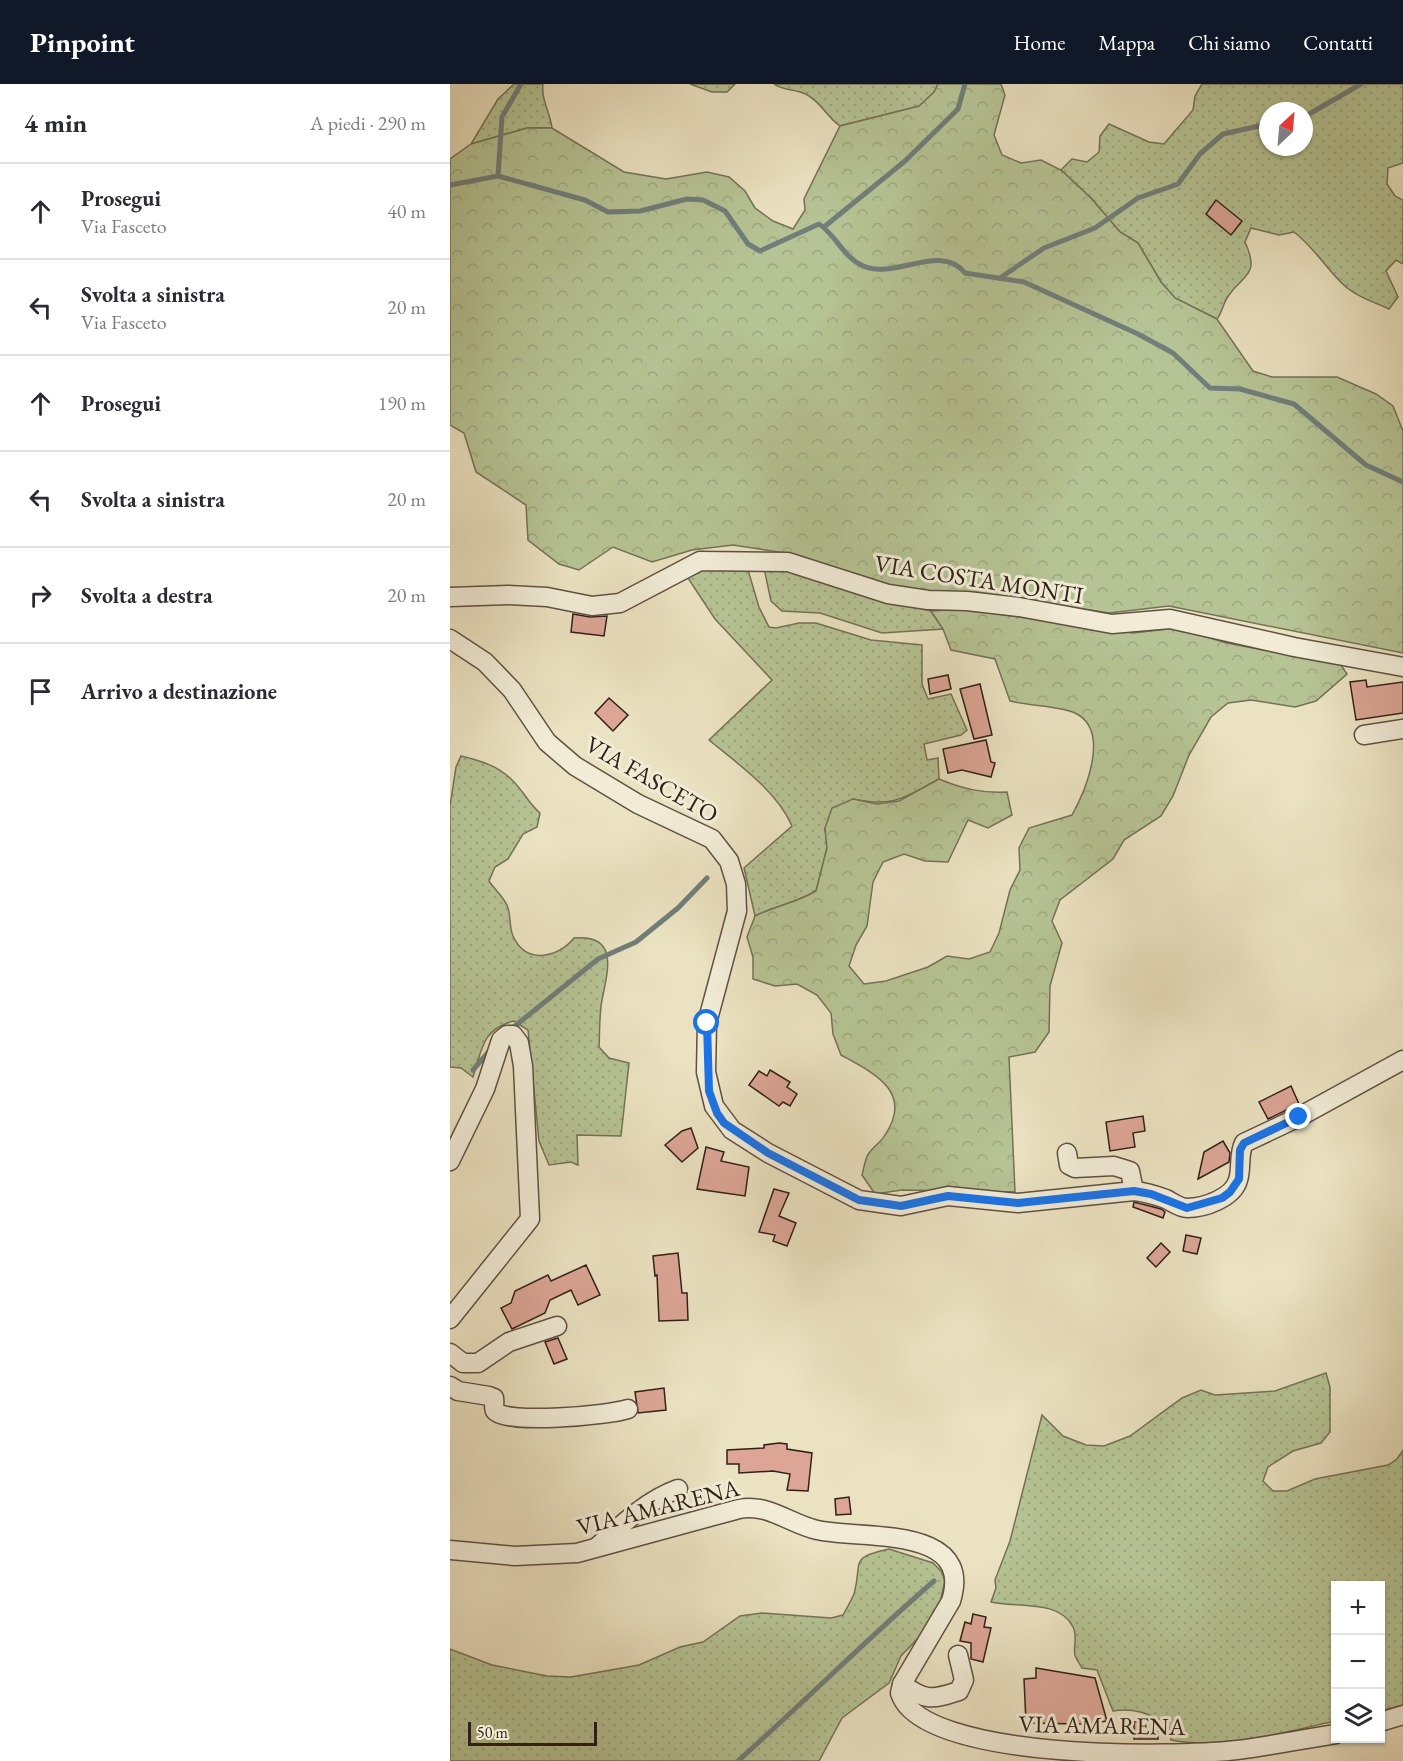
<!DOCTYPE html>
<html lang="it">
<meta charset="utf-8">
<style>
:root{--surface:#fff;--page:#f2f2f3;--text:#2b2b33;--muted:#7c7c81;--line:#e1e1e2;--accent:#111827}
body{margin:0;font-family:"EB Garamond",serif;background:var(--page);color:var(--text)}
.controls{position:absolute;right:18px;bottom:18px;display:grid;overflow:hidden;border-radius:0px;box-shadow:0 2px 4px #0004}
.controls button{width:54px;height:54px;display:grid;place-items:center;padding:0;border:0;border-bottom:2px solid var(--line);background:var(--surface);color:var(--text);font:30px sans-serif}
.compass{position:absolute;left:809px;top:18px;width:54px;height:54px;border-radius:50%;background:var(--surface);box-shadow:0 2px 4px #0004;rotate:26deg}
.scale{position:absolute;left:18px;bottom:15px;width:129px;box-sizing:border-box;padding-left:6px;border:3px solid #312117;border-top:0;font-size:16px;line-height:21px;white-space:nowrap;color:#312117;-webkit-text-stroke:4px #f2ecd7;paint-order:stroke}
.stop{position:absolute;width:18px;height:18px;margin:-14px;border:4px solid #1a73e8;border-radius:50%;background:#fff}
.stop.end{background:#1a73e8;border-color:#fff;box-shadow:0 2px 6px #0008}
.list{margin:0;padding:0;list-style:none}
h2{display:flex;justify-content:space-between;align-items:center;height:78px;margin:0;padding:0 24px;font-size:26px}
h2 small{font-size:20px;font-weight:400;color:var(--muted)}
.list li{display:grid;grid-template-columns:39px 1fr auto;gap:18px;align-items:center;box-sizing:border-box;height:96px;padding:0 24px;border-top:2px solid var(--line)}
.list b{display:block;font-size:22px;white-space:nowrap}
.list p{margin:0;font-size:20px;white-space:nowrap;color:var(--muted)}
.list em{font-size:20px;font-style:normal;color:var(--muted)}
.icon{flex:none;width:33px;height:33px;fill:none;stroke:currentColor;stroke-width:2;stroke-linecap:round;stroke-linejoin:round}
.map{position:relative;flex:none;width:953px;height:1677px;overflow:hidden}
header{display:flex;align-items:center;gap:36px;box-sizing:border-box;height:84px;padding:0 30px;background:var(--accent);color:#fff}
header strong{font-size:28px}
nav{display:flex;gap:33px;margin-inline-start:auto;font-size:21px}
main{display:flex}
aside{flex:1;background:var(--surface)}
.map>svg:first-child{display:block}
.grass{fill:url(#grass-dots);stroke:#747256;stroke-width:1.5;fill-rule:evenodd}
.forest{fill:url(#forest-crowns);stroke:#747256;stroke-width:1.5}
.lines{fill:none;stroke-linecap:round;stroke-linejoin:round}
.stream{stroke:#717e7a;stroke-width:5}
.building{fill:#dca595;stroke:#312117;stroke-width:1.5}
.minor-casing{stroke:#605142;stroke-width:21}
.minor{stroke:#f2ecd7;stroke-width:18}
.route{stroke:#1a73e8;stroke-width:8}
.labels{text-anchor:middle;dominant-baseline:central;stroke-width:6;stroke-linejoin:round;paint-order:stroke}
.street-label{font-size:24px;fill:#312117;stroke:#f2ecd7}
</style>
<header>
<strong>Pinpoint</strong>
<nav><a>Home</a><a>Mappa</a><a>Chi siamo</a><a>Contatti</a></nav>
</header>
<main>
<aside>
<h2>4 min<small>A piedi · 290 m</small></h2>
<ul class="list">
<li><svg class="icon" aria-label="ahead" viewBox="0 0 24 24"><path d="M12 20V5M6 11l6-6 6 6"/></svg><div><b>Prosegui</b><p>Via Fasceto</p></div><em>40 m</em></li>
<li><svg class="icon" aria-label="left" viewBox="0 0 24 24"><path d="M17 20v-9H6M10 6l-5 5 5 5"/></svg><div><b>Svolta a sinistra</b><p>Via Fasceto</p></div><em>20 m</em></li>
<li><svg class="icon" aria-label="ahead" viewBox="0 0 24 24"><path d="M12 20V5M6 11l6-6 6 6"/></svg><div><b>Prosegui</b></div><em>190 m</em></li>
<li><svg class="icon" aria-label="left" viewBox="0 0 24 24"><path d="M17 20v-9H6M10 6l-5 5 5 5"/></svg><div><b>Svolta a sinistra</b></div><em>20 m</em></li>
<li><svg class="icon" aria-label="right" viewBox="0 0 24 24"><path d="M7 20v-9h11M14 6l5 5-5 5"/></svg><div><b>Svolta a destra</b></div><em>20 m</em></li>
<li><svg class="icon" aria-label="arrive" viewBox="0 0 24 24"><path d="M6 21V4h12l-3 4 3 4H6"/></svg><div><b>Arrivo a destinazione</b></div></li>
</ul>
</aside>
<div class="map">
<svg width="953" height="1677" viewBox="0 0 953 1677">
<defs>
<pattern id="grass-dots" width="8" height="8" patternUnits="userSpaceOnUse" patternTransform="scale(1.5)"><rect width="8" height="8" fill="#b6c394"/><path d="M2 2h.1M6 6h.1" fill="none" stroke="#9da77f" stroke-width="1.8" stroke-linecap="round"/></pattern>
<pattern id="forest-crowns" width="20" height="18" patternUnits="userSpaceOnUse" patternTransform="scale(1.5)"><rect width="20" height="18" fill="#b6c394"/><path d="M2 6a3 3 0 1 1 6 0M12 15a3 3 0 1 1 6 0" fill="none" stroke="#9da77f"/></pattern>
</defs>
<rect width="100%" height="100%" fill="#ebe2c1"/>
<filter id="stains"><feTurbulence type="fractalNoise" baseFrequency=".00333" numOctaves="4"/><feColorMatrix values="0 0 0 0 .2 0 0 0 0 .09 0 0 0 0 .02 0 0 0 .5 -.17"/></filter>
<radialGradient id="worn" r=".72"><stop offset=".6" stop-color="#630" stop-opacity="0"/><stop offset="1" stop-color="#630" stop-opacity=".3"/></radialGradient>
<!-- grass -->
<g class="grass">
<path d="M64,0H93C91,16 100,28 102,44H77L21,60L48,15Z"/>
<polygon points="240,0 285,0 277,8 262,8"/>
<path d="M324,0H488L484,8L470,22L390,42C378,34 372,20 359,12C347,4 335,8 324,0Z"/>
<path d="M752,0H953V79L938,84L937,100L945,112L953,116V180L946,176L936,187L948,213L939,225C924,218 909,214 896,203C877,186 864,163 844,148L829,151L801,144L795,158C811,193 792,190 777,214C773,220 772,229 767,235L725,214L711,198L688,159L670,148L641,114L611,86L622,75L637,78L649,68L650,52L659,40L699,58L714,60L743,26L745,12ZM818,27H854V63H818Z"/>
<path d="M255,481L298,486L309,523L319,543L326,544L349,539H366L421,556L472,561V600L478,615L501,610L517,646L511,651L474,660L477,676L488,674L489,695C455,713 444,724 403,715L375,744L377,764L366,807C346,819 325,822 305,832L294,784L342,742C327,707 288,680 259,656L322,596L265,535L236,491Z"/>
<path d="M314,484C369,483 426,515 481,527L493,545L432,549L370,529L332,527L321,517Z"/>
<path d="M11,672C30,677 47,681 62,696C73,706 78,719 90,729L87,743L73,750L58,775L45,783L39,797C44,805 56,815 58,824C61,834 59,842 63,852C76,881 108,874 124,854C169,850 158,886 152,916C149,931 150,947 149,963L159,974L179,979L171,1052L127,1051L128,1081L121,1078L99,1081L89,1057L78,946L64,937C32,945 32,965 23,993L11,984L0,983V722L6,683Z"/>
<path d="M876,1289L880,1303V1348L871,1359L843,1367L818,1383L813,1397L823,1407H837L865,1395L938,1381L947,1375L953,1366V1621L931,1627L930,1502H886L885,1637C836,1648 771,1666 721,1656L718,1640C699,1630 684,1623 663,1627L647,1586L632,1584C630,1580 626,1575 625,1571C623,1562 628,1553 623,1543C610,1515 565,1524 541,1518L546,1504L545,1496L560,1457L592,1331L613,1352L636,1361L654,1362L680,1352L732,1314L751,1306L765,1311L825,1307Z"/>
<path d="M439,1465L483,1479L491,1487L495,1497L490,1519L472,1550L451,1572L439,1599L392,1634L369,1677H0V1565L42,1581L97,1592L121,1593L189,1581L230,1563L253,1558L290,1532L312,1529L381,1534L393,1531C397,1524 401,1517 404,1510C413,1477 398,1474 439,1465Z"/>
</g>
<!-- forest -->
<g class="forest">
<polygon points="488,0 551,0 555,11 544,51 552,71 571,79 591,76 611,86 641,114 670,148 688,159 711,198 725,214 767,235 803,287 822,293 887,293 926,310 943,322 953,347 953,569 719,522 659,529 521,508 476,510 444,506 341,470 283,461 242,466 202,478 163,463 129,486 109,480 78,456 76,421 26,388 14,349 0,341 0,75 21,60 77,44 102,44 174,88 216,95 257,88 279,93 295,107 305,124 323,137 343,145 355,126 354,115 390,42 469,22 484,8"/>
<path d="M513,525L683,549L726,544L777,559L891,581L897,590L866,617L845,623L801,616L778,619L761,633L739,671L723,712L711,732L674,756L663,775L610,816L602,837L612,859L600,902L599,948L585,968L559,973L565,1108L452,1106L425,1110L412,1091C414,1084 415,1074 419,1069C424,1062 431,1058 435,1051C464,1008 424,989 391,971L383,950L381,929L367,911L347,900L325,902L303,895V873L297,853L305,832C325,822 346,819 366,807L377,764L375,744L382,724L403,715L427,720L449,717L489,695C513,705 531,709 557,708L562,731L538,744L518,736L498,778L475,777L454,770L433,778L423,798L417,842L406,861L399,882L414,900L436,897L478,883L497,872L519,875L540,868L549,849L560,806L570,786L569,764L579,744L622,731C636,706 661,646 625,629C610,622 579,622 560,617L545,575L501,566L493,545L481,527Z"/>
</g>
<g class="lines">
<!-- stream -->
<g class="stream">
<polyline points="854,33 911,0"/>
<polyline points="48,92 52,33 71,0"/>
<path d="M0,101L48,92L135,116L158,128L190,127L237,115L253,116L275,127L298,160L310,167L369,140C386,151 393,173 413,182C446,196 490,158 515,189L574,198L688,250L723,269L760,304L790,305L844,320L916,381L953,398"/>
<polyline points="374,143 455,77 508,25 515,0"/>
<polyline points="550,194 594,164 645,144 688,114 728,100 750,70 773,50 818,40"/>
<polyline points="60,946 148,875 186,858 228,824 257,794"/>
<polyline points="23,986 41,965"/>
<path d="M288,1677C354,1618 417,1555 484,1497"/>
</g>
</g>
<!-- building -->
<g class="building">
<polygon points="766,116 792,137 781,151 756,130"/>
<polygon points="123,530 140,533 157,532 154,552 121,548"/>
<polygon points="498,591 501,605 480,610 478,595"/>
<polygon points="916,596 917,603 953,598 953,629 906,636 900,598"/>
<polygon points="530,600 542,651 524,655 510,605"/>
<polygon points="159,614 178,631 163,647 145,629"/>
<polygon points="536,656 541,678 545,679 541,693 512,686 498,689 493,665"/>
<polygon points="320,986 340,998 337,1003 347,1010 340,1022 333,1018 329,1022 299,1001 309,987 317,992"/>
<polygon points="841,1002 849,1020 818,1035 809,1018"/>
<polygon points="693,1032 695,1047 683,1049 685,1063 660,1067 656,1038"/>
<polygon points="241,1044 248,1064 232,1078 215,1061 232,1047"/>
<polygon points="773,1057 780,1069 779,1078 748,1095 754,1068"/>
<polygon points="256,1063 274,1068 271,1077 299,1083 295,1112 247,1105"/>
<polygon points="324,1105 339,1109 329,1132 346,1139 337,1162 323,1157 325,1151 309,1148"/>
<polygon points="684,1118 711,1125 715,1128 713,1134 683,1123"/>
<polygon points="736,1151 751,1154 747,1170 733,1167"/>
<polygon points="711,1159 720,1168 706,1183 697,1174"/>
<polygon points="228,1169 232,1209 237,1209 238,1236 209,1237 207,1191 205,1192 203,1172"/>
<polygon points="136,1181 150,1211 128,1221 121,1206 100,1216 95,1229 62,1245 51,1224 61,1219 65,1207 98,1191 101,1197"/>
<polygon points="108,1254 117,1275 104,1280 95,1258"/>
<polygon points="214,1304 216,1326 188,1329 185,1308"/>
<polygon points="329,1359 337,1360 337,1365 362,1369 358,1407 337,1406 340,1390 323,1387 289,1389 289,1380 277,1380 277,1366 314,1364 314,1361"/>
<polygon points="399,1413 401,1430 386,1431 385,1415"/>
<polygon points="523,1530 536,1533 534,1543 541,1544 533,1578 521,1575 521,1559 510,1557 515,1538 521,1540"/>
<polygon points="586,1584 645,1594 657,1637 631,1640 576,1639 574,1595 586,1594"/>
<polygon points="695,1637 708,1643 708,1655 684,1655 684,1638"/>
</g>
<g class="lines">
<defs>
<g id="minor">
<polyline points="0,513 58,511 97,513 142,522 170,519 250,477 338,478 438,510 478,516 517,517 569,523 662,540 720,535 844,563 953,583"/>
<path d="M0,555L35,578L62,606L97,658L125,682L188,720L262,755L279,777L286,800L287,827L257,939L256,988L264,1022L282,1046L318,1069L409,1116L451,1122L498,1112L568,1119L684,1107C695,1108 705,1111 716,1115C722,1118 730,1124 737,1124C754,1124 783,1114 788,1096C792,1084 788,1071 794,1059L849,1033L953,976"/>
<polyline points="914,651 953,645"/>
<polyline points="617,1069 619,1081 625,1084 664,1082 680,1087 684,1107"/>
<polyline points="0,1077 35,1005 51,956 57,951 63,951 69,959 73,982 80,1135 0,1235"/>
<polyline points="0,1269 13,1279 28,1279 59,1258 107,1242"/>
<path d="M0,1302L8,1307L39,1312L44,1314C45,1318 43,1324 45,1327C55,1341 161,1331 178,1325"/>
<path d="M147,1463C171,1441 197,1416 228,1405"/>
<path d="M0,1466L65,1472L127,1469L289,1425C318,1419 340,1440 367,1446C410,1456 525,1440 501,1517L452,1600L450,1609C471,1677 726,1673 787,1666C820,1662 853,1655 886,1650"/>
<path d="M452,1600C475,1617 482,1616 509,1607L514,1596L508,1571"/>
<polyline points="930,1638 953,1631"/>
</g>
</defs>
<!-- minor casing -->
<use href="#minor" class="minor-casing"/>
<!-- minor -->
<use href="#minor" class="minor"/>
</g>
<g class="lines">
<!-- route -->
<polyline class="route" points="257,939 259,1007 267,1029 274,1039 318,1069 409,1116 451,1122 498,1112 568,1119 684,1107 701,1110 737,1124 772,1114 780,1108 789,1095 790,1066 794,1059 849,1033"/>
</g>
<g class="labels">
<!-- street labels -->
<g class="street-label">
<text transform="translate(529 495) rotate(9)">VIA COSTA MONTI</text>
<text transform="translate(202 695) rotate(30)">VIA FASCETO</text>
<text transform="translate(208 1423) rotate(-14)">VIA AMARENA</text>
<text transform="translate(652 1641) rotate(1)">VIA AMARENA</text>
</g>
</g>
<rect width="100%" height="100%" filter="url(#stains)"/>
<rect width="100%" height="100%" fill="url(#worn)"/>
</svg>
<div class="controls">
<button>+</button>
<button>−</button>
<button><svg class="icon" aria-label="layers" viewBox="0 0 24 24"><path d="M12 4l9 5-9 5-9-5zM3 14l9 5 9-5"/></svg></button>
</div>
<svg class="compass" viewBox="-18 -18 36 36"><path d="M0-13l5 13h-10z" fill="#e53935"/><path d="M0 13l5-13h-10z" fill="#7c7c81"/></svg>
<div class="scale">50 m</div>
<div class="stop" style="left:257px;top:939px"></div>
<div class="stop end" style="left:849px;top:1033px"></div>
</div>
</main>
